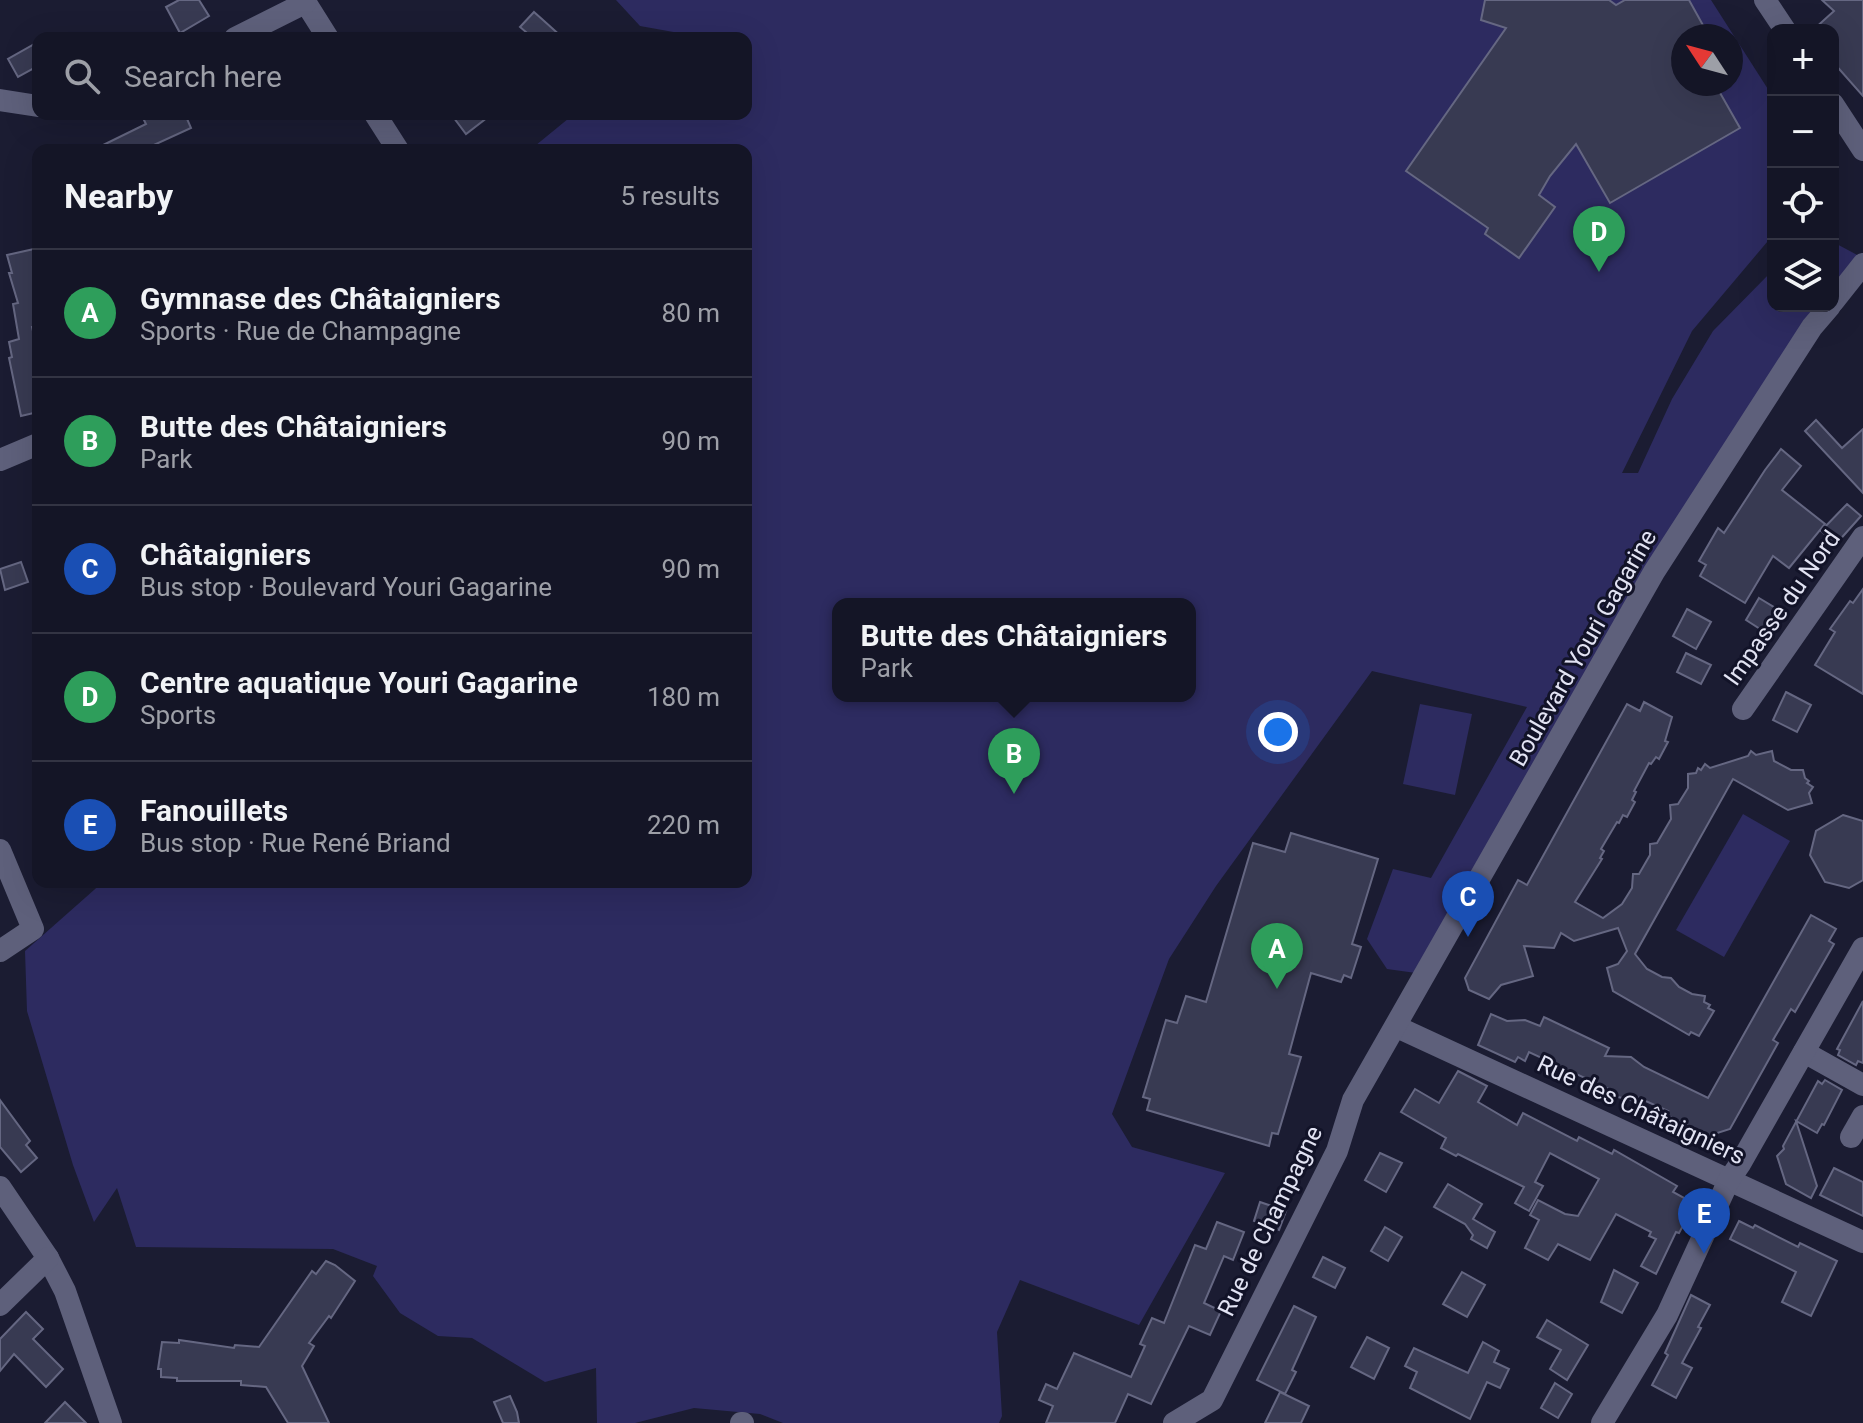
<!DOCTYPE html>
<meta charset="utf-8">
<style>
:root{--surface:#141526;--page:#212232;--text:#f1f3f6;--muted:#9d9fa7;--line:#333443;--accent:#8c9099}
body{margin:0;font-family:Roboto,sans-serif;background:var(--page);color:var(--text)}
.controls{position:absolute;right:24px;top:24px;display:grid;overflow:hidden;border-radius:16px;box-shadow:0 8px 32px #0002}
.controls button{width:72px;height:72px;display:grid;place-items:center;padding:0;border:0;border-bottom:2px solid var(--line);background:var(--surface);color:var(--text);font:40px sans-serif}
.compass{position:absolute;left:1671px;top:24px;width:72px;height:72px;border-radius:50%;background:var(--surface);box-shadow:0 8px 32px #0002;rotate:306deg}
.you{position:absolute;left:1278px;top:732px;width:28px;height:28px;margin:-20px;border:6px solid #fff;border-radius:50%;background:#1a73e8;box-shadow:0 0 0 12px #1a73e833}
.badge{display:grid;place-items:center;width:52px;height:52px;border-radius:50%;background:var(--accent);color:#fff;font-size:26px;font-weight:700}
.pin{position:absolute;translate:-50% -66px;filter:drop-shadow(0 2px 4px #0008)}
.pin::after{content:'';position:absolute;top:42px;width:28px;height:24px;background:inherit;clip-path:polygon(0 0,100% 0,50% 100%)}
.popup{position:absolute;left:832px;top:598px;width:364px;height:104px;box-sizing:border-box;display:grid;place-content:center;border-radius:16px;background:var(--surface);filter:drop-shadow(0 2px 6px #0005);font-size:26px;white-space:nowrap;color:var(--muted)}
.popup b{font-size:30px;color:var(--text)}
.popup::after{content:'';position:absolute;left:50%;top:100%;margin-left:-16px;border:16px solid transparent;border-top-color:var(--surface)}
.list{margin:0;padding:0;list-style:none}
h2{display:flex;justify-content:space-between;align-items:center;height:104px;margin:0;padding:0 32px;font-size:34px}
h2 small{font-size:26px;font-weight:400;color:var(--muted)}
.list li{display:grid;grid-template-columns:52px 1fr auto;gap:24px;align-items:center;box-sizing:border-box;height:128px;padding:0 32px;border-top:2px solid var(--line)}
.list b{display:block;font-size:30px;white-space:nowrap}
.list p{margin:0;font-size:26px;white-space:nowrap;color:var(--muted)}
.list em{font-size:26px;font-style:normal;color:var(--muted)}
.icon{flex:none;width:44px;height:44px;fill:none;stroke:currentColor;stroke-width:2;stroke-linecap:round;stroke-linejoin:round}
.map{position:relative;flex:none;width:1863px;height:1423px;overflow:hidden}
.search{position:absolute;background:var(--surface);box-shadow:0 8px 32px #0002;left:32px;top:32px;width:720px;height:88px;display:flex;align-items:center;gap:20px;box-sizing:border-box;padding:0 28px;border-radius:16px;color:var(--muted);font-size:30px}
.panel{position:absolute;background:var(--surface);box-shadow:0 8px 32px #0002;left:32px;top:144px;width:720px;height:744px;border-radius:16px}
.map>svg:first-child{display:block}
.green{fill:#2d2b60;fill-rule:evenodd}
.building{fill:#383a52;stroke:#656782;stroke-width:2}
.lines{fill:none;stroke-linecap:round;stroke-linejoin:round}
.minor{stroke:#5e607b;stroke-width:22}
.tertiary{stroke:#5e607b;stroke-width:22}
.labels{text-anchor:middle;dominant-baseline:central;stroke-width:6;stroke-linejoin:round;paint-order:stroke}
.street-label{font-size:24px;fill:#e2e3f3;stroke:#121328}
</style>
<div class="map">
<svg width="1863" height="1423" viewBox="0 0 1863 1423">
<rect width="100%" height="100%" fill="#1b1c32"/>
<!-- green -->
<g class="green">
<path d="M616,0H1711L1773,97V235L1692,331L1622,473H1638L1672,399L1713,331L1773,270V306H1818L1416,973L1387,969L1367,939L1393,869L1431,878L1527,707L1372,671L1216,886L1169,959L1112,1114L1132,1147L1225,1173L1139,1325L1020,1280L997,1332L1002,1416L999,1423H783L760,1414L694,1408L635,1423H597L596,1368L545,1382L472,1338L438,1336L400,1313L373,1276L377,1266L333,1249L136,1247L117,1188L94,1222L73,1165L27,1011L25,951L103,882H746V150H530L574,114H746V38H667L679,33L640,26ZM1683,36H1731V84H1683ZM838,604H1190V696H838Z"/>
<polygon points="1833,242 1861,257 1833,289"/>
<polygon points="1420,704 1472,714 1455,795 1403,784"/>
<polygon points="1743,814 1790,841 1724,957 1676,930"/>
</g>
<!-- building -->
<g class="building">
<polygon points="179,0 199,0 209,16 180,33 166,7"/>
<polygon points="1485,0 1609,0 1616,5 1625,0 1689,0 1709,36 1683,36 1683,84 1715,84 1740,128 1610,203 1576,144 1550,176 1539,195 1555,207 1519,258 1485,234 1488,228 1406,171 1506,28 1481,20"/>
<polygon points="1822,0 1863,0 1863,96 1833,62 1833,30 1813,30 1834,11"/>
<polygon points="534,12 543,20 563,38 533,38 520,27"/>
<polygon points="38,42 38,66 18,77 8,59"/>
<polygon points="141,114 185,114 191,128 143,150 93,150 146,124"/>
<polygon points="451,114 492,114 466,134"/>
<polygon points="34,249 38,269 38,325 32,327 38,353 38,412 21,416 9,358 12,357 9,342 19,339 13,304 18,303 9,273 12,273 7,255"/>
<polygon points="1816,420 1842,448 1863,429 1863,493 1805,431"/>
<polygon points="1781,449 1801,466 1782,490 1825,524 1789,568 1773,556 1745,603 1700,576 1706,565 1699,561 1718,528 1724,533 1765,470"/>
<polygon points="1847,504 1861,516 1836,544 1821,531"/>
<polygon points="21,562 28,582 5,590 0,569"/>
<polygon points="1863,589 1863,694 1815,665 1835,632 1830,629 1850,601 1853,603"/>
<polygon points="1759,598 1782,612 1768,634 1746,620"/>
<polygon points="1687,609 1711,622 1696,649 1673,636"/>
<polygon points="1686,653 1711,665 1701,684 1677,672"/>
<polygon points="1786,692 1811,705 1797,732 1773,720"/>
<polygon points="1644,702 1672,717 1665,741 1668,742 1659,759 1656,757 1651,764 1649,763 1634,791 1636,792 1632,800 1635,802 1627,817 1623,815 1619,823 1617,822 1601,849 1604,851 1600,858 1602,859 1575,902 1603,918 1622,904 1632,888 1633,874 1639,874 1650,855 1650,844 1657,843 1671,819 1670,805 1678,804 1688,788 1688,774 1696,773 1698,768 1701,770 1705,764 1710,768 1748,756 1751,751 1756,755 1772,751 1774,761 1791,770 1803,770 1805,778 1809,781 1807,783 1813,787 1809,793 1812,803 1788,810 1733,779 1635,954 1647,969 1662,977 1671,978 1679,987 1692,994 1705,996 1704,1002 1710,1005 1708,1008 1714,1011 1699,1036 1691,1032 1689,1035 1613,991 1607,968 1618,964 1627,951 1618,928 1574,941 1561,933 1554,948 1524,946 1533,976 1501,985 1489,999 1469,990 1465,978 1518,880 1527,885 1627,704 1640,711"/>
<polygon points="1843,815 1863,821 1863,880 1849,888 1825,882 1810,855 1816,831"/>
<polygon points="1291,833 1378,859 1352,944 1361,947 1351,978 1344,975 1341,982 1311,973 1289,1054 1301,1057 1278,1134 1272,1133 1269,1146 1147,1110 1150,1099 1143,1097 1166,1020 1177,1023 1186,996 1206,1002 1253,843 1285,852"/>
<polygon points="1811,915 1836,929 1829,941 1834,944 1795,1012 1791,1009 1773,1040 1778,1043 1730,1129 1708,1136 1666,1115 1668,1111 1637,1097 1635,1101 1618,1097 1611,1090 1529,1052 1525,1061 1518,1057 1515,1062 1478,1045 1491,1014 1507,1021 1525,1020 1540,1026 1544,1017 1609,1048 1605,1056 1631,1057 1644,1067 1708,1098"/>
<polygon points="1863,1001 1863,1063 1858,1061 1856,1065 1838,1055 1840,1050 1837,1049"/>
<polygon points="1458,1071 1487,1086 1478,1102 1517,1125 1523,1113 1577,1141 1579,1137 1612,1154 1614,1150 1677,1186 1673,1192 1695,1204 1679,1233 1676,1232 1656,1274 1641,1266 1656,1239 1649,1236 1651,1232 1616,1214 1590,1260 1558,1244 1548,1260 1525,1248 1539,1220 1530,1215 1538,1200 1565,1214 1578,1216 1599,1179 1550,1153 1535,1182 1543,1186 1529,1211 1515,1203 1524,1187 1458,1154 1456,1156 1441,1148 1446,1138 1401,1112 1415,1089 1439,1103"/>
<polygon points="1825,1080 1842,1090 1824,1125 1822,1124 1817,1133 1796,1121 1817,1186 1811,1198 1786,1184 1777,1156 1784,1149 1783,1146 1818,1081 1822,1084"/>
<polygon points="0,1100 30,1141 26,1145 37,1158 21,1172 0,1147"/>
<polygon points="1380,1153 1402,1163 1386,1192 1365,1180"/>
<polygon points="1834,1168 1863,1182 1863,1216 1820,1195"/>
<polygon points="1448,1184 1482,1204 1473,1219 1495,1232 1487,1248 1471,1239 1473,1235 1465,1224 1434,1207"/>
<polygon points="1260,1202 1286,1211 1279,1230 1254,1221"/>
<polygon points="1739,1221 1753,1228 1755,1225 1798,1247 1800,1243 1837,1261 1811,1316 1782,1302 1796,1272 1730,1239"/>
<polygon points="1217,1222 1244,1232 1233,1260 1224,1256 1204,1303 1221,1311 1210,1335 1189,1326 1151,1404 1128,1394 1115,1423 1046,1423 1053,1406 1039,1400 1046,1384 1057,1389 1074,1353 1131,1377 1145,1346 1140,1344 1152,1318 1164,1323 1195,1245 1206,1249"/>
<polygon points="1385,1227 1402,1237 1388,1261 1371,1251"/>
<polygon points="1323,1257 1345,1268 1335,1288 1313,1277"/>
<polygon points="326,1261 335,1265 355,1281 331,1318 329,1316 309,1343 314,1346 302,1366 329,1423 288,1423 266,1387 241,1385 241,1381 177,1381 177,1378 161,1377 161,1369 158,1369 162,1342 179,1343 179,1340 234,1348 235,1345 259,1347 312,1271 316,1274"/>
<polygon points="1614,1270 1638,1283 1622,1313 1601,1302"/>
<polygon points="1462,1272 1485,1285 1467,1317 1443,1304"/>
<polygon points="1691,1295 1710,1305 1698,1327 1701,1328 1682,1363 1692,1368 1676,1398 1652,1385 1668,1355 1665,1353"/>
<polygon points="1294,1306 1316,1317 1292,1370 1296,1372 1285,1394 1257,1380"/>
<polygon points="26,1312 43,1329 33,1339 63,1369 46,1387 14,1354 0,1371 0,1339"/>
<polygon points="1547,1320 1588,1345 1567,1380 1550,1369 1561,1350 1537,1337"/>
<polygon points="1367,1337 1389,1348 1374,1379 1351,1367"/>
<polygon points="1483,1342 1499,1351 1494,1362 1509,1369 1500,1388 1487,1382 1470,1419 1410,1388 1417,1372 1405,1366 1414,1348 1468,1373"/>
<polygon points="1555,1383 1572,1394 1558,1418 1541,1408"/>
<polygon points="1280,1392 1309,1406 1301,1423 1265,1423"/>
<polygon points="510,1396 517,1412 519,1423 503,1423 494,1402"/>
<polygon points="65,1402 86,1423 45,1423"/>
</g>
<g class="lines">
<!-- minor -->
<g class="minor">
<polyline points="304,0 328,38"/>
<polyline points="235,38 305,3"/>
<polyline points="0,100 38,106"/>
<polyline points="375,114 398,150"/>
<polyline points="1833,302 1863,264"/>
<polyline points="0,460 38,444"/>
<polyline points="1743,709 1863,537"/>
<polyline points="0,850 33,929 0,951"/>
<polyline points="1397,1027 1863,1242"/>
<polyline points="1804,1052 1863,1085"/>
<polyline points="1851,1137 1863,1116"/>
<polyline points="0,1187 48,1258 65,1291 111,1423"/>
<polyline points="0,1305 48,1258"/>
<polyline points="741,1423 743,1423"/>
<polyline points="1174,1423 1212,1400 1337,1151 1353,1100 1654,572 1812,327 1830,306"/>
<polyline points="1602,1423 1667,1315 1729,1180 1740,1164 1863,948"/>
</g>
<!-- tertiary -->
<g class="tertiary">
<polyline points="1765,0 1785,30"/>
<polyline points="1833,104 1863,150"/>
</g>
</g>
<g class="labels">
<!-- street labels -->
<g class="street-label">
<text transform="translate(1782 608) rotate(-55)">Impasse du Nord</text>
<text transform="translate(1583 648) rotate(-60)">Boulevard Youri Gagarine</text>
<text transform="translate(1641 1110) rotate(25)">Rue des Châtaigniers</text>
<text transform="translate(1270 1221) rotate(-64)">Rue de Champagne</text>
</g>
</g>
</svg>
<div class="controls">
<button>+</button>
<button>−</button>
<button><svg class="icon" aria-label="locate" viewBox="0 0 24 24"><circle cx="12" cy="12" r="6"/><path d="M12 2v4M12 18v4M2 12h4M18 12h4"/></svg></button>
<button><svg class="icon" aria-label="layers" viewBox="0 0 24 24"><path d="M12 4l9 5-9 5-9-5zM3 14l9 5 9-5"/></svg></button>
</div>
<svg class="compass" viewBox="-18 -18 36 36"><path d="M0-13l5 13h-10z" fill="#e53935"/><path d="M0 13l5-13h-10z" fill="#9d9fa7"/></svg>
<div class="you"></div>
<div class="pin badge" style="left:1277px;top:989px;background:#2e9e5b">A</div>
<div class="pin badge" style="left:1014px;top:794px;background:#2e9e5b">B</div>
<div class="popup"><b>Butte des Châtaigniers</b>Park</div>
<div class="pin badge" style="left:1468px;top:937px;background:#1a4fb4">C</div>
<div class="pin badge" style="left:1599px;top:272px;background:#2e9e5b">D</div>
<div class="pin badge" style="left:1704px;top:1254px;background:#1a4fb4">E</div>
<div class="search"><svg class="icon" aria-label="search" viewBox="0 0 24 24"><circle cx="10" cy="10" r="6"/><path d="M15 15l6 6"/></svg>Search here</div>
<section class="panel">
<h2>Nearby<small>5 results</small></h2>
<ul class="list">
<li><span class="badge" style="background:#2e9e5b">A</span><div><b>Gymnase des Châtaigniers</b><p>Sports · Rue de Champagne</p></div><em>80 m</em></li>
<li><span class="badge" style="background:#2e9e5b">B</span><div><b>Butte des Châtaigniers</b><p>Park</p></div><em>90 m</em></li>
<li><span class="badge" style="background:#1a4fb4">C</span><div><b>Châtaigniers</b><p>Bus stop · Boulevard Youri Gagarine</p></div><em>90 m</em></li>
<li><span class="badge" style="background:#2e9e5b">D</span><div><b>Centre aquatique Youri Gagarine</b><p>Sports</p></div><em>180 m</em></li>
<li><span class="badge" style="background:#1a4fb4">E</span><div><b>Fanouillets</b><p>Bus stop · Rue René Briand</p></div><em>220 m</em></li>
</ul>
</section>
</div>
